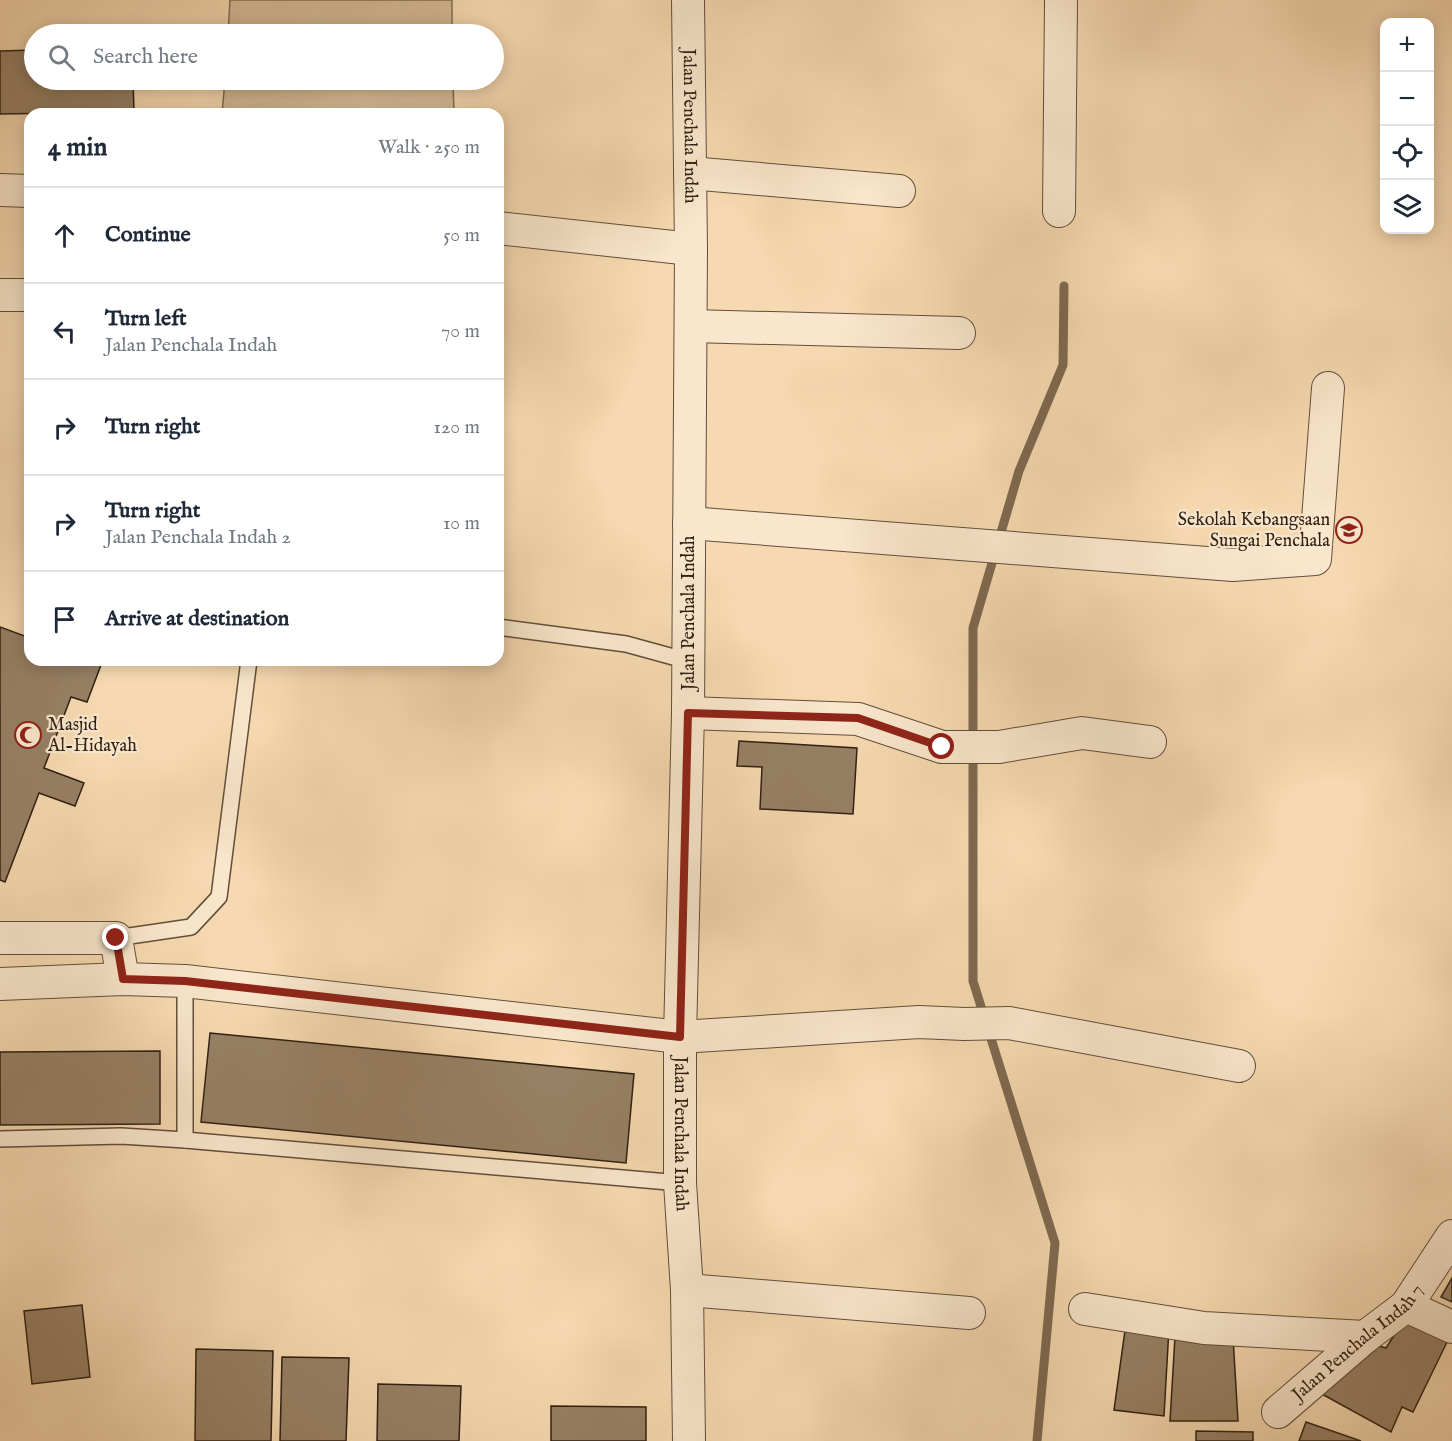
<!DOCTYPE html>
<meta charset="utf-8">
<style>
:root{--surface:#fff;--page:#f6f6f7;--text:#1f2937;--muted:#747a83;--line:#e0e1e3}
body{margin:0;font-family:"IM FELL English",serif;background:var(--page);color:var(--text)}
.controls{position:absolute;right:18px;top:18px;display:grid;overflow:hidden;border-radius:12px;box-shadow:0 3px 15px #0003}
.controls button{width:54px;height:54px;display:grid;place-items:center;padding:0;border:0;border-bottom:2px solid var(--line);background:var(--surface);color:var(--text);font:30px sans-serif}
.stop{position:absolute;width:18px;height:18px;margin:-14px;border:4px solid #8f2418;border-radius:50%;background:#fff}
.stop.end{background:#8f2418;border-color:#fff;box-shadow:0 2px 6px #0008}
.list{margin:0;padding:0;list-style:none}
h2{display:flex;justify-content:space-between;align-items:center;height:78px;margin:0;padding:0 24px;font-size:26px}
h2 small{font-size:20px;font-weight:400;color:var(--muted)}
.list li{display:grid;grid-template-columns:39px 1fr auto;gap:18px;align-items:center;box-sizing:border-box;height:96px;padding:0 24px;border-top:2px solid var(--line)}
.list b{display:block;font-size:22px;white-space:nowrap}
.list p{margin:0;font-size:20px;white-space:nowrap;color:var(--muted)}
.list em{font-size:20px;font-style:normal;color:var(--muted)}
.icon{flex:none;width:33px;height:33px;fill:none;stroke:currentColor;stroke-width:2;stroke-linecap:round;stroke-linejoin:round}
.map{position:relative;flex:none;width:1452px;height:1441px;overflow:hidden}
.search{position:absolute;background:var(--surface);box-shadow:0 3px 15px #0003;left:24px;top:24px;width:480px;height:66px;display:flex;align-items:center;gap:15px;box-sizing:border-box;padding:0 21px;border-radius:33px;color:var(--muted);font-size:22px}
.panel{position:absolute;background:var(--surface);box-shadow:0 3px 15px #0003;left:24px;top:108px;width:480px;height:558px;border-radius:18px}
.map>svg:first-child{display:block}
.green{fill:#d4ba95;stroke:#826d54;stroke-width:1.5}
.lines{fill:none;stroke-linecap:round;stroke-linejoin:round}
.stream{stroke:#7f6951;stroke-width:9}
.building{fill:#978065;stroke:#302013;stroke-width:1.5}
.service-casing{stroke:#624e3a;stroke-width:18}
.minor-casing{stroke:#624e3a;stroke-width:34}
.service{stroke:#f9e6cc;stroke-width:15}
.minor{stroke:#f9e6cc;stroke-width:32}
.route{stroke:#8f2418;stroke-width:8}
.labels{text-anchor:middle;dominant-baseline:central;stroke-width:4.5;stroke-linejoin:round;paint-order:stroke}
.street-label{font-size:18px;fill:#302013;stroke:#f9e6cc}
.poi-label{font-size:18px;fill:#302013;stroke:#f9e6cc;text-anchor:end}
</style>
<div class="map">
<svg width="1452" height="1441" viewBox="0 0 1452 1441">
<rect width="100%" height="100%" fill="#f6d9b0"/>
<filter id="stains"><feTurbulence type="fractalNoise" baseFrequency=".00333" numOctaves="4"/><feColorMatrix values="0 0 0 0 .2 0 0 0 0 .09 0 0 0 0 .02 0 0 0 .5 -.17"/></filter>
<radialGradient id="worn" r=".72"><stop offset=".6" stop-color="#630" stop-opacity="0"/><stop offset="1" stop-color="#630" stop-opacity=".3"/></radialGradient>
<!-- green -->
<g class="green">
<polygon points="230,0 452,0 452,34 228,34"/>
<polygon points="225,80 453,80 454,114 222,114"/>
</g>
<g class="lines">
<!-- stream -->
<polyline class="stream" points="1037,1441 1055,1243 973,981 973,628 1019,471 1063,365 1064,286"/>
</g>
<!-- building -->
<g class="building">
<polygon points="34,50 34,80 133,80 134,112 0,114 0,51"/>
<polygon points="0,627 30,638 30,660 87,660 101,665 87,702 71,697 44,768 84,783 75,806 39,793 5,882 0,880"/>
<polygon points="739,741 857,748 853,814 760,809 762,767 737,766"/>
<polygon points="210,1033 634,1074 626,1163 201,1122"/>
<polygon points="160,1051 160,1124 0,1125 0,1052"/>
<polygon points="1452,1278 1452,1302 1441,1297"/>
<polygon points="82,1305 90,1377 32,1384 24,1311"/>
<polygon points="1406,1317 1450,1336 1413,1412 1402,1407 1391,1432 1320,1393 1369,1343 1386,1348"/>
<polygon points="1126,1323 1169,1328 1164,1416 1114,1410"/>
<polygon points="1175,1337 1233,1337 1238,1421 1170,1421"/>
<polygon points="196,1349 273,1351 271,1441 195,1441"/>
<polygon points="282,1357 349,1358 346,1441 280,1441"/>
<polygon points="378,1384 461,1386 459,1441 377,1441"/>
<polygon points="551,1406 646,1407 646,1441 551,1441"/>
<polygon points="1306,1422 1361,1441 1299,1441"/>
<polygon points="1196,1431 1253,1432 1253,1441 1196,1441"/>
</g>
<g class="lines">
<defs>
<g id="service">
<polyline points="498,627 626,644 688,661"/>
<polyline points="116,938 191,927 219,897 249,660"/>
<polyline points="185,981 185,1140"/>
<polyline points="0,1139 121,1136 185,1140 680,1183"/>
</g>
<g id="minor">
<path id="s1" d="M688,0L691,249L688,713L680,1037V1183L687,1290L689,1441"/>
<polyline points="690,173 899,191"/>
<polyline points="0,190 30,191"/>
<polyline points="1059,211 1061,0"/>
<polyline points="498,228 691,249"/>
<polyline points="0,295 30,295"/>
<polyline points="691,326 959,333"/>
<polyline points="689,523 1233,565 1315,559 1328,388"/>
<polyline points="688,713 858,719 942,747 999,747 1082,733 1150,742"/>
<polyline points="0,938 116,938 123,979"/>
<polyline points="0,984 123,979 185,981 680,1037 919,1022 964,1024 1009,1023 1239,1066"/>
<polyline points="687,1290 969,1313"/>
<polyline points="1406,1306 1452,1327"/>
<polyline points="1085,1309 1204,1328 1365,1337"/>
<path id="s2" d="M1278,1412L1365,1337L1406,1306L1452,1236"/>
</g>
</defs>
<!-- service casing -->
<use href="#service" class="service-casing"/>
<!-- minor casing -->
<use href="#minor" class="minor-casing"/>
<!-- service -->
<use href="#service" class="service"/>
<!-- minor -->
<use href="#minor" class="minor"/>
</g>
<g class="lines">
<!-- route -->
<polyline class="route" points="116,938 123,979 185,981 680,1037 688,713 858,718 942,747"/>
</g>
<!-- icons -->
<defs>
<symbol id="school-ring" viewBox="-11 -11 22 22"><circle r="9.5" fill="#f9e6cc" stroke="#8f2418" stroke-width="1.5"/><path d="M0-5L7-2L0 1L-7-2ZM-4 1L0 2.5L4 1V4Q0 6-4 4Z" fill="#8f2418"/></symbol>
<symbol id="mosque-ring" viewBox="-11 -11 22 22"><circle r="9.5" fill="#f9e6cc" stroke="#8f2418" stroke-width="1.5"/><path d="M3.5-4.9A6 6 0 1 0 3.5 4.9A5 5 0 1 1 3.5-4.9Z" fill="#8f2418"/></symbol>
</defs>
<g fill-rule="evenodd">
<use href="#school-ring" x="1334" y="515" width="30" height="30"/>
<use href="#mosque-ring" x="13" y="720" width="30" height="30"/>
</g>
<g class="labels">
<!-- street labels -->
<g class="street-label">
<text stroke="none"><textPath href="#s1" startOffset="126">Jalan Penchala Indah</textPath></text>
<text transform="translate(689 613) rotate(-90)">Jalan Penchala Indah</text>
<text stroke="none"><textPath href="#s1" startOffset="1134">Jalan Penchala Indah</textPath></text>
<text stroke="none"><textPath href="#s2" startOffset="106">Jalan Penchala Indah 7</textPath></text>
</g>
<!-- poi labels -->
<g class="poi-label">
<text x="1330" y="520">Sekolah Kebangsaan<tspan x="1330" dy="21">Sungai Penchala</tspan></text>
<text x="48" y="725" text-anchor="start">Masjid<tspan x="48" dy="21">Al-Hidayah</tspan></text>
</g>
</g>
<rect width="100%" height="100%" filter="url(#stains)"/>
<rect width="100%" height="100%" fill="url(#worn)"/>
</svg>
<div class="controls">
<button>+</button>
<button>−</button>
<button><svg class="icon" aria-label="locate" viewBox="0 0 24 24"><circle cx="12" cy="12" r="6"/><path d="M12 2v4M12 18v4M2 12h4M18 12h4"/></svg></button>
<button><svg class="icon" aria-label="layers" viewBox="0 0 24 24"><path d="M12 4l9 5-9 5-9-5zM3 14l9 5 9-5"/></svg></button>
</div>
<div class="stop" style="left:942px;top:747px"></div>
<div class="stop end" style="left:116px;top:938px"></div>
<div class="search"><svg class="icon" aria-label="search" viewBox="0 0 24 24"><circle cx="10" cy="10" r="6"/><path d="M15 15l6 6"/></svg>Search here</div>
<section class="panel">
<h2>4 min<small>Walk · 250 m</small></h2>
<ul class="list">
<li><svg class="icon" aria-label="ahead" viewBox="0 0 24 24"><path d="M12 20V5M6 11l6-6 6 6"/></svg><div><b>Continue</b></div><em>50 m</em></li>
<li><svg class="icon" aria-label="left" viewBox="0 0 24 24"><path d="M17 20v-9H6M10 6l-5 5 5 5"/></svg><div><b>Turn left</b><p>Jalan Penchala Indah</p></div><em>70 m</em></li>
<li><svg class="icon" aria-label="right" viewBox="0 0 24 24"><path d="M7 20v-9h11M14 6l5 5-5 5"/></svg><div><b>Turn right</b></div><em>120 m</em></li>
<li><svg class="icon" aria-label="right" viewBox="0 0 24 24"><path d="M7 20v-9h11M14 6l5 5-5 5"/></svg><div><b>Turn right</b><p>Jalan Penchala Indah 2</p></div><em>10 m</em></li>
<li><svg class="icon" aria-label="arrive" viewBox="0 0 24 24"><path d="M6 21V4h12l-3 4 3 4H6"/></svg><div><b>Arrive at destination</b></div></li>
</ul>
</section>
</div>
